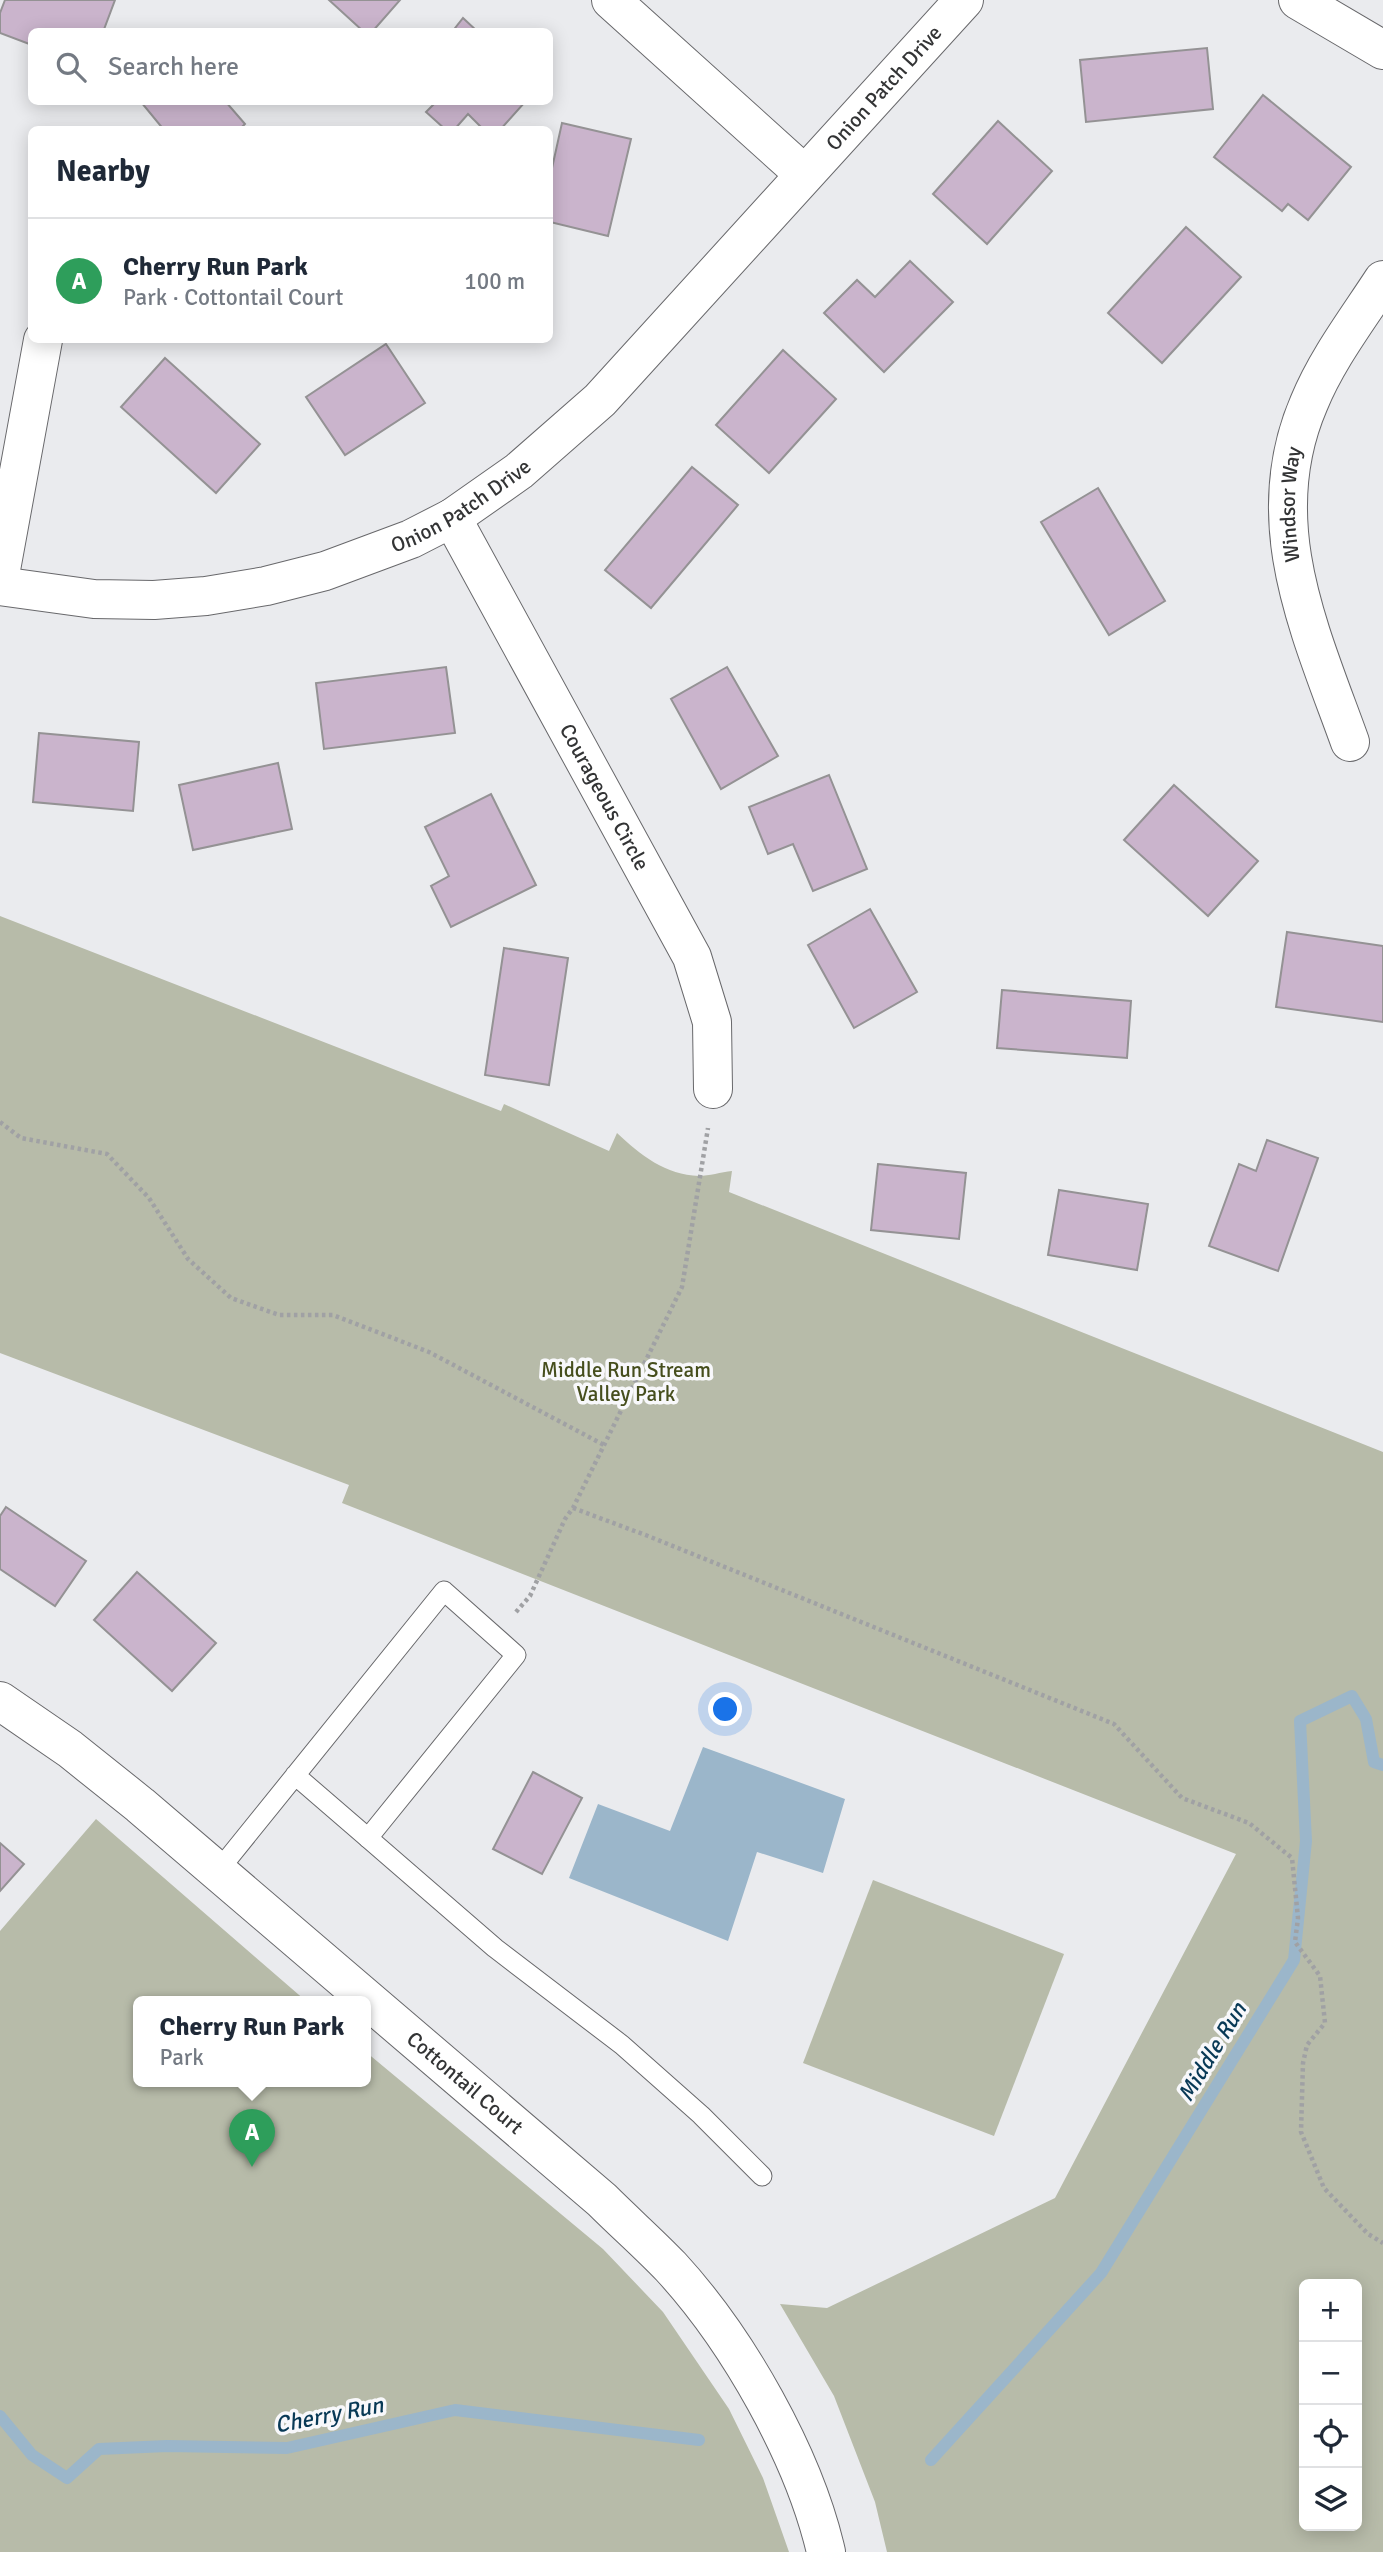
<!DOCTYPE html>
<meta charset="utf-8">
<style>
:root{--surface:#fff;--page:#f2f2f3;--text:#1f2937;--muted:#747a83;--line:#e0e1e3;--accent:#357e81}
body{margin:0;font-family:Signika,sans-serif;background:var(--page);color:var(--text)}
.controls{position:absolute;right:21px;bottom:21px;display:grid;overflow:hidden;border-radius:10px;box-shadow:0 4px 18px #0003}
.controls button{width:63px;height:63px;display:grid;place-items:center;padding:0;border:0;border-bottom:2px solid var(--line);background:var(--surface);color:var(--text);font:35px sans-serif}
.you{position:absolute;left:726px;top:1710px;width:24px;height:24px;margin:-18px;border:5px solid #fff;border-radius:50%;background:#1a73e8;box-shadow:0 0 0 10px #1a73e833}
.badge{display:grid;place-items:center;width:46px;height:46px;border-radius:50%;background:var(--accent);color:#fff;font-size:23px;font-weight:700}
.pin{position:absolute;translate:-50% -58px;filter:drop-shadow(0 2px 4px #0008)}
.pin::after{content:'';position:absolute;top:37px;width:24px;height:21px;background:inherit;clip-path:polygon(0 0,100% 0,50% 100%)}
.popup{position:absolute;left:133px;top:1996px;width:238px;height:91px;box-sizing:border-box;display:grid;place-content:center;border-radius:10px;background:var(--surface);filter:drop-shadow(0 2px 5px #0005);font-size:23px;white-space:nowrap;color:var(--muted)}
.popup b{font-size:26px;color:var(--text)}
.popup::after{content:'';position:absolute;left:50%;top:100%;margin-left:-14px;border:14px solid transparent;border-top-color:var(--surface)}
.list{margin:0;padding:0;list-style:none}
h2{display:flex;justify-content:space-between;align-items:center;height:91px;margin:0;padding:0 28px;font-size:30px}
h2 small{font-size:23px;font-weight:400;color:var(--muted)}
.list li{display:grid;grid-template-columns:46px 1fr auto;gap:21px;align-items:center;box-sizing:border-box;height:126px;padding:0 28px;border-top:2px solid var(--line)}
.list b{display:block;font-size:26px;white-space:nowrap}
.list p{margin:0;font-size:23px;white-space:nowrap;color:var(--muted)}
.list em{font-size:23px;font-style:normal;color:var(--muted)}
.icon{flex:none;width:38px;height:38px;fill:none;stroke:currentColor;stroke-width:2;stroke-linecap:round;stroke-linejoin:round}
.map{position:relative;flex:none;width:1383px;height:2552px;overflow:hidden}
.search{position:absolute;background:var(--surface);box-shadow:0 4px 18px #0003;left:28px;top:28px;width:525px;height:77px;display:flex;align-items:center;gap:18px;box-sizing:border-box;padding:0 24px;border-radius:10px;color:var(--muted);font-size:26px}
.panel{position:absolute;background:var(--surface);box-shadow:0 4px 18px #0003;left:28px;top:126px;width:525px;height:217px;border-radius:10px}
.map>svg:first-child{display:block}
.green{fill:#b7bba9;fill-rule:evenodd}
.water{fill:#9bb6ca}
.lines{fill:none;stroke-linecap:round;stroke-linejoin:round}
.stream{stroke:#9bb6ca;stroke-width:12}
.building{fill:#cab4cc;stroke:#949294;stroke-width:2}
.service-casing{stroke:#68686b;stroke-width:21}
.minor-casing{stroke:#68686b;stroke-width:40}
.path{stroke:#a0a1a4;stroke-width:4.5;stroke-dasharray:3.5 3.5;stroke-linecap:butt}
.service{stroke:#fff;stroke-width:19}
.minor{stroke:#fff;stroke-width:38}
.labels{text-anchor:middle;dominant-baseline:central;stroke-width:7;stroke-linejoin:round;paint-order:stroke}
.street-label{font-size:21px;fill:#333435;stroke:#f8f8fb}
.park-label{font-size:21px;fill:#464e1d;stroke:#f8f8fb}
.water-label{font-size:23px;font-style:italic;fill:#083956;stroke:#f8f8fb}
</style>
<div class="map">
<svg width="1383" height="2552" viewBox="0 0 1383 2552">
<rect width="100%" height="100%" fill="#eaebee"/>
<!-- green -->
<g class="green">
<path d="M0,916L501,1111L504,1104L609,1151L617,1133C640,1155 666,1175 699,1176C709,1176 721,1172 732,1171L729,1192L1383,1452V2552H887L875,2502L834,2396L780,2304L827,2308L1055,2198L1236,1854L342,1503L349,1485L0,1353ZM1357,2284V2526H1304V2284Z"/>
<polygon points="96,1819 306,2001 138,2001 138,2081 366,2081 366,2052 603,2249 663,2312 729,2409 763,2478 789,2552 0,2552 0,1931"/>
<polygon points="873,1880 1064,1954 994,2136 803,2063"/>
</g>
<!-- water -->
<polygon class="water" points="703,1747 845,1799 823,1873 757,1852 728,1941 569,1878 598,1804 670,1831"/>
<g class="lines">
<!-- stream -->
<g class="stream">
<polyline points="0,2416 32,2455 67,2478 99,2449 167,2446 287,2448 455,2410 699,2440"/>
<polyline points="931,2460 1101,2273 1294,1960 1306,1841 1300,1721 1352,1696 1366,1719 1374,1762 1383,1765"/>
</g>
</g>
<!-- building -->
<g class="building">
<polygon points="5,0 115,0 103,32 32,32 32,45 0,33 0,13"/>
<polygon points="329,0 400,0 372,32 364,32"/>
<polygon points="463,18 478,32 452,32"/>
<polygon points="1207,48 1213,109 1086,122 1080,60"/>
<polygon points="1263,95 1351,167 1308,220 1288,204 1282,211 1214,157"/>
<polygon points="141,102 226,102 245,124 239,130 164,130"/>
<polygon points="436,102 525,102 500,130 484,130 468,114 454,130 446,130 426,112"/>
<polygon points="998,121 1052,171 987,244 933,194"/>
<polygon points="562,123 631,139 608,236 550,222 550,177"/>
<polygon points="1186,227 1241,277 1162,363 1108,313"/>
<polygon points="910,261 953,302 884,372 824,313 857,280 875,297"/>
<polygon points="386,344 425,403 345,455 306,397"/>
<polygon points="783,350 836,399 769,473 716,425"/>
<polygon points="165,358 260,444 216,493 121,407"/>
<polygon points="692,467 738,505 651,608 605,570"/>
<polygon points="1098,488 1165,601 1109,635 1041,522"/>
<polygon points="446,667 455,733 324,749 316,683"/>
<polygon points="727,667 778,756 721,789 671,699"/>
<polygon points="39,733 139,742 133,811 33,802"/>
<polygon points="278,763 292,829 193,850 179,785"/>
<polygon points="829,775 867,869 813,891 793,844 768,854 749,807"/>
<polygon points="1174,785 1258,861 1208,916 1124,840"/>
<polygon points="491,794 536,885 451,927 431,886 449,876 425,827"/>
<polygon points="870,909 917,992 854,1028 808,945"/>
<polygon points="1287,932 1383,946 1383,1022 1276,1007"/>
<polygon points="504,948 568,958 549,1085 485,1075"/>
<polygon points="1002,990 1131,1001 1127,1058 997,1048"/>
<polygon points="1267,1140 1318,1158 1278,1271 1209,1246 1239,1164 1256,1171"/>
<polygon points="878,1164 966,1173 959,1239 871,1230"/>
<polygon points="1059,1190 1148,1204 1137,1270 1048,1255"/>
<polygon points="6,1507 86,1561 55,1606 0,1569 0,1516"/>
<polygon points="137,1572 216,1643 172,1691 94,1620"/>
<polygon points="533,1772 582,1798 542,1874 493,1849"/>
<polygon points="0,1843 24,1864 0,1891"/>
</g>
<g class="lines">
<defs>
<g id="service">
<polyline points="368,1838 495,1948 622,2045 701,2115 762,2176"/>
<polyline points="218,1871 444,1591 516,1655 368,1838 295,1775"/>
</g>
<g id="minor">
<polyline points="611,0 804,174"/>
<polyline points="1298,0 1383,50"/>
<path id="s1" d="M452,518L692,957L712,1022L713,1089"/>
<polyline points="0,575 43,340"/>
<path id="s2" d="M0,586L94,599L154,600L206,596L266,586L325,571L411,539L452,518L519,471L600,400L964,0"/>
<path id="s3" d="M1350,742C1310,631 1258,521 1309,403C1327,359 1357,320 1383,280"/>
<path id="s4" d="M0,1701L70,1749L140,1805L602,2200C625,2223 649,2244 671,2267C738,2340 804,2456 826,2552"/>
</g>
</defs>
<!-- service casing -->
<use href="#service" class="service-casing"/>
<!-- minor casing -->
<use href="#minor" class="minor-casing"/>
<!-- path -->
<g class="path">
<polyline points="0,1122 21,1138 107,1154 149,1198 188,1259 231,1298 279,1315 333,1315 429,1352 604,1445"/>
<polyline points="573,1508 648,1536 1114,1724 1182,1798 1249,1823 1292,1858 1298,1918 1295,1942 1320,1976 1325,2023 1307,2045 1303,2063 1301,2132 1324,2188 1368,2234 1383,2243"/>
<polyline points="516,1612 530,1596 565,1519 573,1508 682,1287 708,1128"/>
</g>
<!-- service -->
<use href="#service" class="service"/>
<!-- minor -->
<use href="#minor" class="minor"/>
</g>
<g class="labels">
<!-- street labels -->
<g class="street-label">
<text stroke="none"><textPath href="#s2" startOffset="1078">Onion Patch Drive</textPath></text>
<text stroke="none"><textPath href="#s2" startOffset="480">Onion Patch Drive</textPath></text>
<text stroke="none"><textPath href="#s3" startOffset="247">Windsor Way</textPath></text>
<text stroke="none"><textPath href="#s1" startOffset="318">Courageous Circle</textPath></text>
<text stroke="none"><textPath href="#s4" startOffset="602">Cottontail Court</textPath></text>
</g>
<!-- park labels -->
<g class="park-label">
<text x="626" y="1370">Middle Run Stream<tspan x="626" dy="24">Valley Park</tspan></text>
</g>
<!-- water labels -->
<g class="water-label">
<text transform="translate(1212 2052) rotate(-59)">Middle Run</text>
<text transform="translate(329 2415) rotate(-11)">Cherry Run</text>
</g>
</g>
</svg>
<div class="controls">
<button>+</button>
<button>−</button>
<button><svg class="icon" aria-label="locate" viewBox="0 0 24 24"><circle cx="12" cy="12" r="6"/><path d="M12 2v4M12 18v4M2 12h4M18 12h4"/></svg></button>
<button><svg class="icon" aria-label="layers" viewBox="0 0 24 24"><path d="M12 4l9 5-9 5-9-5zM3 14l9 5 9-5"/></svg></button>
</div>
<div class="you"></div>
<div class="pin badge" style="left:252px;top:2167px;background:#2e9e5b">A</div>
<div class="popup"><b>Cherry Run Park</b>Park</div>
<div class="search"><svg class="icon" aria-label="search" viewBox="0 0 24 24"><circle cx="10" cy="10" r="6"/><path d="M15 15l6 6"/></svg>Search here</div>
<section class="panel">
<h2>Nearby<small></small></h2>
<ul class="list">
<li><span class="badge" style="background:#2e9e5b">A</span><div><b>Cherry Run Park</b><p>Park · Cottontail Court</p></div><em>100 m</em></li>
</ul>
</section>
</div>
